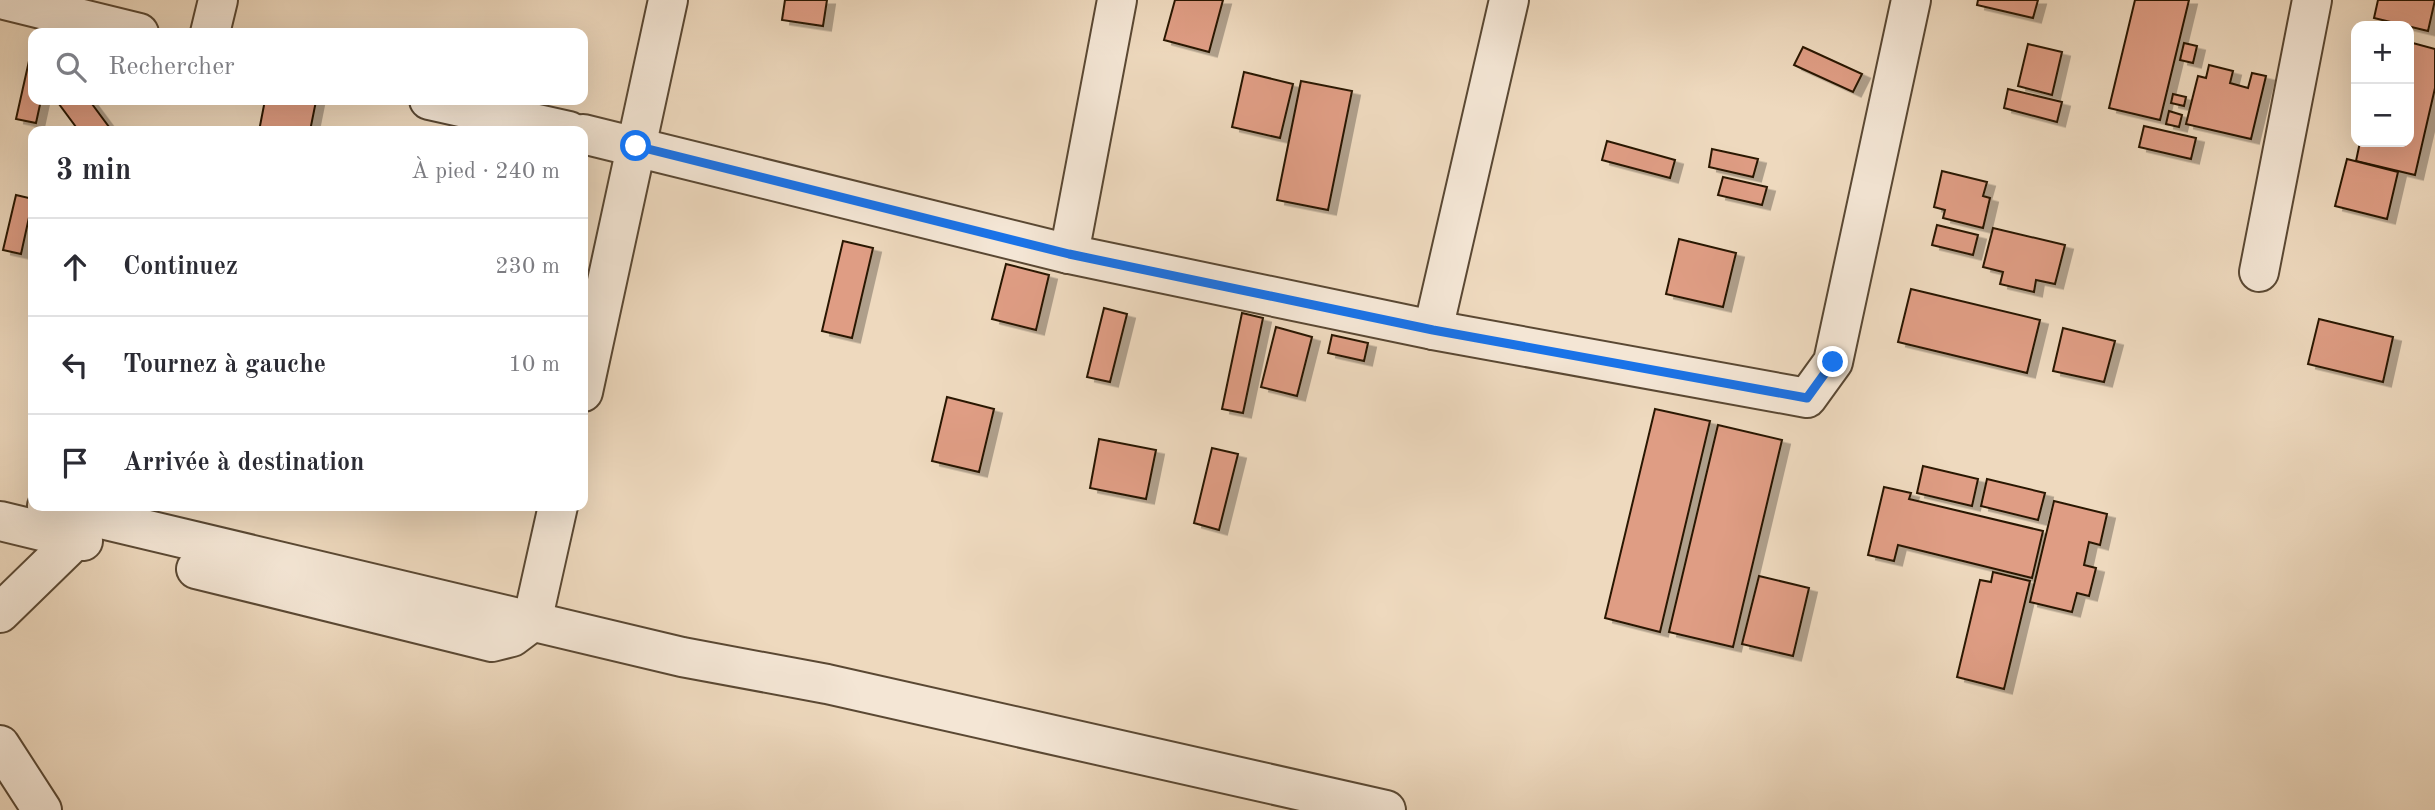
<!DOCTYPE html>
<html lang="fr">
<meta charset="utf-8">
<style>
:root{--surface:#fff;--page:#f7f7f7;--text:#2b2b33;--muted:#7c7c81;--line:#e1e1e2}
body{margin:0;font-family:"Old Standard TT",serif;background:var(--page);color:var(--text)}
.controls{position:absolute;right:21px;top:21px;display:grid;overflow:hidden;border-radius:14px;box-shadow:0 7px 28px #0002}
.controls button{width:63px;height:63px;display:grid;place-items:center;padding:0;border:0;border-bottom:2px solid var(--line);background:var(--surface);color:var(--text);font:35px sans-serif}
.stop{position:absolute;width:21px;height:21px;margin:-16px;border:5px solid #1a73e8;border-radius:50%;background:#fff}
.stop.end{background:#1a73e8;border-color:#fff;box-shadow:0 2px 7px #0008}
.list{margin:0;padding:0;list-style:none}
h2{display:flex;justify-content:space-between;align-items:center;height:91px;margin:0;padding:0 28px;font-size:30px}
h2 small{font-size:23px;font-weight:400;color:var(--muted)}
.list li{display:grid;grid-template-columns:46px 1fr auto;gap:21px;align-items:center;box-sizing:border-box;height:98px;padding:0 28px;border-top:2px solid var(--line)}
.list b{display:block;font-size:26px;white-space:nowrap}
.list em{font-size:23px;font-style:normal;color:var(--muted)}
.icon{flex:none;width:38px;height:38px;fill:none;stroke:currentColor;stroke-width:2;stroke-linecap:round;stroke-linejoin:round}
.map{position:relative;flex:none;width:2435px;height:810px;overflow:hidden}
.search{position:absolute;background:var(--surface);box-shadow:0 7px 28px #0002;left:28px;top:28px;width:560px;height:77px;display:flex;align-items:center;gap:18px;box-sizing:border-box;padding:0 24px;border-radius:14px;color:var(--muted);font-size:26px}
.panel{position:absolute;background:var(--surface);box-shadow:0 7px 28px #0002;left:28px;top:126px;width:560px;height:385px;border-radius:14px}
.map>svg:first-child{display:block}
.building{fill:#df9d84;stroke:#291805;stroke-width:2;filter:url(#shadow)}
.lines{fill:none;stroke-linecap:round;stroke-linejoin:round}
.minor-casing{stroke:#5a4833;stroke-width:42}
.minor{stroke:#f4e6d5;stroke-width:38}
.route{stroke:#1a73e8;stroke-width:9}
</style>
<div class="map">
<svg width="2435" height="810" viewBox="0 0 2435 810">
<defs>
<filter id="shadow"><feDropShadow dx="8" dy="4.5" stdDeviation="0" flood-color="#0004"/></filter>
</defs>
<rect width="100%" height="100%" fill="#eed9be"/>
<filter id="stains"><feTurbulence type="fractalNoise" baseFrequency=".00286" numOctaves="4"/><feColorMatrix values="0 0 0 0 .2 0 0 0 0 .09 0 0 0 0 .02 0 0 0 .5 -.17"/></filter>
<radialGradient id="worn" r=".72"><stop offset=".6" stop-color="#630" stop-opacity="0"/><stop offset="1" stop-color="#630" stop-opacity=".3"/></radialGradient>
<!-- building -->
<g class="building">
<polygon points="785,0 827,0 823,26 782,20"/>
<polygon points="1175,0 1223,0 1209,52 1164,40"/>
<polygon points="1978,0 2038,0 2033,18 1977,5"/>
<polygon points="2135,0 2189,0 2160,120 2109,108"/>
<polygon points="2378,0 2435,0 2428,31 2374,18"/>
<polygon points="2409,42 2435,49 2435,88 2415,175 2356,161 2360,142 2409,142"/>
<polygon points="2184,43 2197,46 2193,63 2180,60"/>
<polygon points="2028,44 2062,52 2052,95 2018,86"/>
<polygon points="1803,47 1862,74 1853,92 1794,65"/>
<polygon points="31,52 33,53 33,100 41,100 36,123 16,119"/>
<polygon points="2209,65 2233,71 2230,83 2248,88 2252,73 2266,76 2251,139 2186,124 2198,76 2206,78"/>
<polygon points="1244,72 1293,84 1280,138 1232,127"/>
<polygon points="1301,81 1352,91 1328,210 1277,200"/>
<polygon points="2008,89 2062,102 2057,122 2004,108"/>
<polygon points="2173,94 2186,97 2184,106 2171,103"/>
<polygon points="65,100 89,100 112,131 79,131 59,104"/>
<polygon points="265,100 316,101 310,131 259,131"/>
<polygon points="2169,111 2182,115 2179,127 2166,124"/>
<polygon points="2144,126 2196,138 2191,159 2139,147"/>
<polygon points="1607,141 1675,160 1670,178 1602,160"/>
<polygon points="1712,149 1758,159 1753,177 1709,167"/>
<polygon points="2347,159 2398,172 2387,219 2335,206"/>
<polygon points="1942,171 1987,182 1983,196 1990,198 1983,228 1943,218 1945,210 1934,207"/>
<polygon points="1723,177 1767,187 1762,205 1718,195"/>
<polygon points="16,195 33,199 21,254 3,250"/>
<polygon points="1937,225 1978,235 1973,255 1932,245"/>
<polygon points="1993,228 2065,245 2055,284 2036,280 2034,292 2000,284 2003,272 1983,267"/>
<polygon points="1679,239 1736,253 1723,307 1666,294"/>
<polygon points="843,241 873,248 852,338 822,331"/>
<polygon points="1006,264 1049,275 1036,330 992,319"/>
<polygon points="1911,289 2040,320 2027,373 1898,342"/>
<polygon points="1104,308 1127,314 1110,382 1087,377"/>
<polygon points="1242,313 1263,318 1243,413 1222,409"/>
<polygon points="2319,319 2393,337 2383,382 2308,364"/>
<polygon points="1276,327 1312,337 1297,396 1261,387"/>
<polygon points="2063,328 2115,341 2104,382 2053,371"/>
<polygon points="1332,335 1368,343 1364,361 1328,353"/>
<polygon points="947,397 994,409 979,472 932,461"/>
<polygon points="1655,409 1710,421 1660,632 1605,618"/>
<polygon points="1718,425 1782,440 1733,647 1669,632"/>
<polygon points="1099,439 1156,450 1146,499 1090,488"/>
<polygon points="1212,448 1238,454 1219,530 1194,523"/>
<polygon points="1923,466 1978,479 1972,506 1917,493"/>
<polygon points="1987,479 2045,493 2038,520 1981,506"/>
<polygon points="1884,487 1911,493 1909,499 2043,531 2032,578 1898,545 1894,561 1868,555"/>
<polygon points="2054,501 2107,514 2100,545 2089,542 2084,565 2096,568 2089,596 2077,593 2072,612 2030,602"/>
<polygon points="1993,572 2030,581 2004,689 1957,677 1980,580 1991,582"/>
<polygon points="1759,576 1809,588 1793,656 1742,644"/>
</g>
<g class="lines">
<defs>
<g id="minor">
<polyline points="5,0 139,33"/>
<polyline points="210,33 218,0"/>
<polyline points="429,100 569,131"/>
<polyline points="583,134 1069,254 1433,330 1807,398 1833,362 1911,0"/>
<polyline points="1069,254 1117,0"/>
<polyline points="2259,272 2312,0"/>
<polyline points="1433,330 1509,0"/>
<polyline points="583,392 668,0"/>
<polyline points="47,506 682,657 827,684 1386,810"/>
<polyline points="0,521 83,541"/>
<polyline points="196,569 492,642 512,637 532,622 558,506"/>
<polyline points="0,613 76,539"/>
<polyline points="0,745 42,810"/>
</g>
</defs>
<!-- minor casing -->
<use href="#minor" class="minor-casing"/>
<!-- minor -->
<use href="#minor" class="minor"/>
</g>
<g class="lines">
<!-- route -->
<polyline class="route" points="636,146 1069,254 1433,330 1807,398 1833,362"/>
</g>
<rect width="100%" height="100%" filter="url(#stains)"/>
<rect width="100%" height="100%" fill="url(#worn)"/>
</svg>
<div class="controls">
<button>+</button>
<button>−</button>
</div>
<div class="stop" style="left:636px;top:146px"></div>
<div class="stop end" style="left:1833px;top:362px"></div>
<div class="search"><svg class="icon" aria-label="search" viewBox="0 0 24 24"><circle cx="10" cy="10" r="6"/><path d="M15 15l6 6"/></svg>Rechercher</div>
<section class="panel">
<h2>3 min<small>À pied · 240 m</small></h2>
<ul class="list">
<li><svg class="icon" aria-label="ahead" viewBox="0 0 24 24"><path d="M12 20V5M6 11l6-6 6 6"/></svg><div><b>Continuez</b></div><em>230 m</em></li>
<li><svg class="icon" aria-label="left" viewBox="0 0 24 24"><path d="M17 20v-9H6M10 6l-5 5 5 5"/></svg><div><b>Tournez à gauche</b></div><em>10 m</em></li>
<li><svg class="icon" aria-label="arrive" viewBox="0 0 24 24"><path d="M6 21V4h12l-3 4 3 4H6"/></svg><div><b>Arrivée à destination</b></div></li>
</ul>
</section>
</div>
